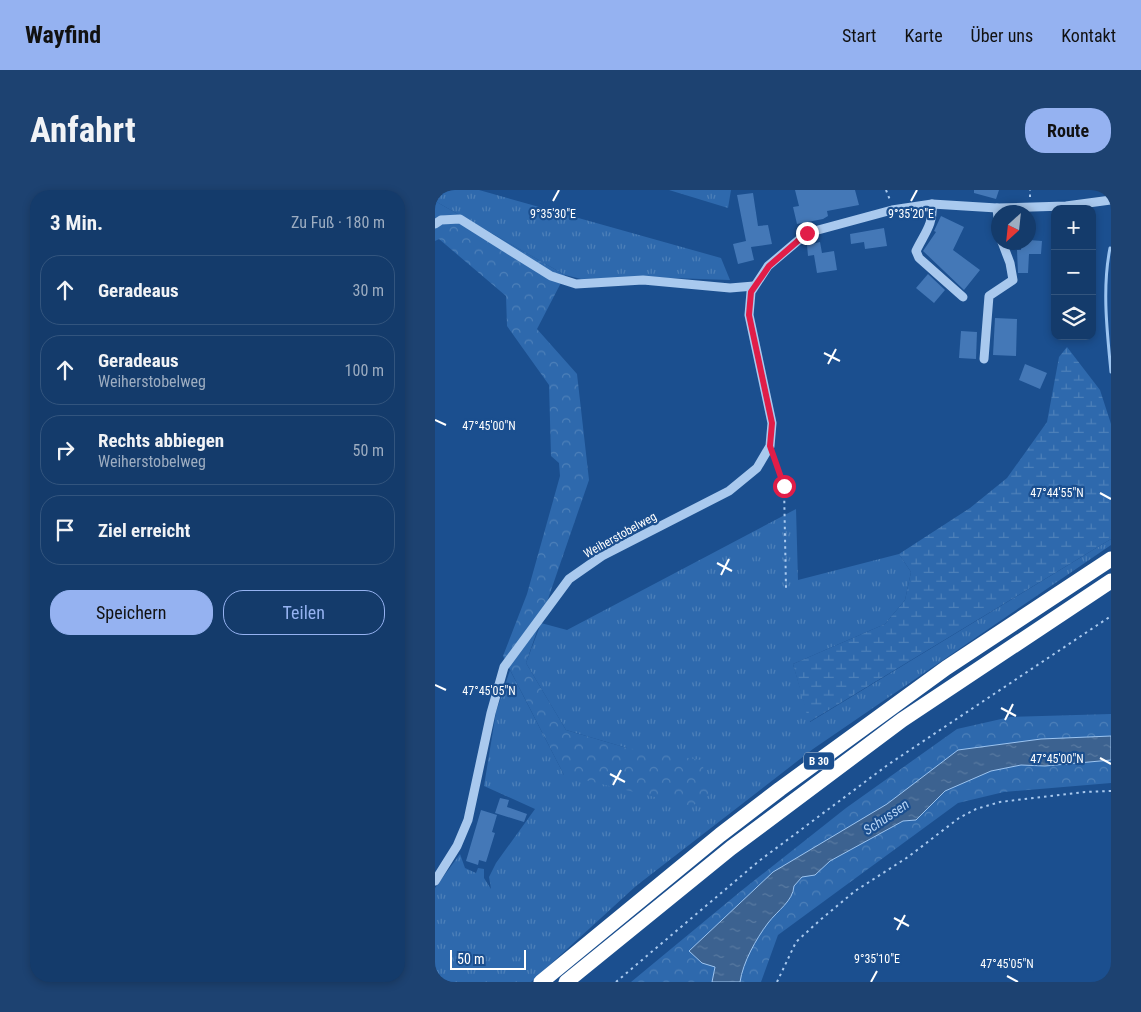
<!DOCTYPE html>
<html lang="de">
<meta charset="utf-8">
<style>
:root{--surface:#143b6b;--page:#1d4271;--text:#f1f3f6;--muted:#9dadc1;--line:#33557e;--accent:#95b2f1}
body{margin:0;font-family:"Roboto Condensed",sans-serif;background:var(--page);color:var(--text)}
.controls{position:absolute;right:15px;top:15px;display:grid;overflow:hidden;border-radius:10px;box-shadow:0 2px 8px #0003}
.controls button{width:45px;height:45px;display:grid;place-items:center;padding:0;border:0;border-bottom:1px solid var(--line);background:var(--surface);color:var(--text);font:25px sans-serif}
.compass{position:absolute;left:556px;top:15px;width:45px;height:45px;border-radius:50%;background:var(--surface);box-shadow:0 2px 8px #0003;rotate:207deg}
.scale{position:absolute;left:15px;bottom:12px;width:76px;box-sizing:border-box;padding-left:5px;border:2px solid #fff;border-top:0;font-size:14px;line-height:18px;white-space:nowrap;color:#fff;-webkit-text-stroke:4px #1b4f8f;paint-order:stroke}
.stop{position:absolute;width:15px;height:15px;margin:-11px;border:4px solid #e11d48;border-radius:50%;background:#fff}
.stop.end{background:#e11d48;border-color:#fff;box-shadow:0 1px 5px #0008}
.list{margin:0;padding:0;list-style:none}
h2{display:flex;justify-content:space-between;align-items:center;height:65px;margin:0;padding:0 20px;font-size:21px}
h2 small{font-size:16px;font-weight:400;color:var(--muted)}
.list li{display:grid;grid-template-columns:32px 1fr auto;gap:15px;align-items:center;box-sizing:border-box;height:70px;margin:0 10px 10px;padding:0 10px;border:1px solid var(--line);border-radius:20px}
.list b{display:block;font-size:19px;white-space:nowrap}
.list p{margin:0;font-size:16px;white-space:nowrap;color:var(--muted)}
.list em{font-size:16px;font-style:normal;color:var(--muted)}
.actions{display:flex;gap:10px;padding:15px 20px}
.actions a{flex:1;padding:11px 0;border:1px solid var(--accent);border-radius:20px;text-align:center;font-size:18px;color:var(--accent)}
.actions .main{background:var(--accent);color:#111}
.icon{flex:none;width:28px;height:28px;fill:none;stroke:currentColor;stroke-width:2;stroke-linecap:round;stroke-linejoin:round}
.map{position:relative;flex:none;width:676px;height:792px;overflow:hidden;border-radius:20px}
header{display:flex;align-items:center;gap:30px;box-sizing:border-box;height:70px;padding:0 25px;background:var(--accent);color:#111}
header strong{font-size:24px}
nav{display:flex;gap:28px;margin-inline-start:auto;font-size:18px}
.intro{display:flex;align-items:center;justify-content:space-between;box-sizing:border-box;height:120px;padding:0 30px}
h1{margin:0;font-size:35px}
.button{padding:12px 22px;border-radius:20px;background:var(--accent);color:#111;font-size:18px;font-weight:700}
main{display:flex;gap:30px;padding:0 30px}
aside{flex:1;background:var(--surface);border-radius:20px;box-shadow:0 2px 8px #0003}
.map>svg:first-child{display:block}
.grass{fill:url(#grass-tufts)}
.forest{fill:url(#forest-crowns)}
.wetland{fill:url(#wetland-marsh)}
.water{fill:url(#water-ripples);stroke:#9cc4f0}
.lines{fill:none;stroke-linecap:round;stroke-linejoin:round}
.stream{stroke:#9cc4f0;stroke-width:3}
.building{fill:#4478b7}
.path{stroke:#a9c9ee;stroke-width:2;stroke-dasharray:2.5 4;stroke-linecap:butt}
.minor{stroke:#a9c9ee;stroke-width:9}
.highway{stroke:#fff;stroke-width:15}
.route{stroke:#e11d48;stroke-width:6}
.ticks{fill:none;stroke:#fff;stroke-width:2}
.labels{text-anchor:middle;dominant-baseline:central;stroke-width:4.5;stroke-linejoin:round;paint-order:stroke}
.shield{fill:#1b4f8f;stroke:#bbcadd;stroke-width:1}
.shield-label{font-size:11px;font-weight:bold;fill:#fff}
.street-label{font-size:12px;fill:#fff;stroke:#1b4f8f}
.water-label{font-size:14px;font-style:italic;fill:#b5d3f5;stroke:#1b4f8f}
.ticks-label{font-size:12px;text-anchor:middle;fill:#fff;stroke:#1b4f8f;stroke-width:4.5;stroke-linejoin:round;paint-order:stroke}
</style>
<header>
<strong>Wayfind</strong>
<nav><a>Start</a><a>Karte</a><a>Über uns</a><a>Kontakt</a></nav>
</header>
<div class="intro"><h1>Anfahrt</h1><a class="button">Route</a></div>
<main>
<aside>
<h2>3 Min.<small>Zu Fuß · 180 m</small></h2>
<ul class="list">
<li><svg class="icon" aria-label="ahead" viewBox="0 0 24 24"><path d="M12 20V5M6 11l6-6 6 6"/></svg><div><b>Geradeaus</b></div><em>30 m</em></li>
<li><svg class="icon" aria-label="ahead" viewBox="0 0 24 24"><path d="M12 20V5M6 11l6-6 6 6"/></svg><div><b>Geradeaus</b><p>Weiherstobelweg</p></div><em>100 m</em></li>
<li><svg class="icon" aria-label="right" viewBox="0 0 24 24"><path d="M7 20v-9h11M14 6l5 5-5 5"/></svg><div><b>Rechts abbiegen</b><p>Weiherstobelweg</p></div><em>50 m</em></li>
<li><svg class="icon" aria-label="arrive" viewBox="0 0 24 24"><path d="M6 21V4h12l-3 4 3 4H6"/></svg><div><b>Ziel erreicht</b></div></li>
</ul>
<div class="actions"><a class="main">Speichern</a><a>Teilen</a></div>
</aside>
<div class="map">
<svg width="676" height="792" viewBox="0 0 676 792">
<defs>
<pattern id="grass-tufts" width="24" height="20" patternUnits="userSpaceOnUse" patternTransform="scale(1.25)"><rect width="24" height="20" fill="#2e69ad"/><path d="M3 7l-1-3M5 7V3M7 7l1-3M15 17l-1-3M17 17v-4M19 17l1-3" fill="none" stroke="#4d80b9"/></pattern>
<pattern id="forest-crowns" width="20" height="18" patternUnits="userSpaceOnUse" patternTransform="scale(1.25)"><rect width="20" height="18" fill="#2e69ad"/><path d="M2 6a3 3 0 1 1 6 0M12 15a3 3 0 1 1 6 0" fill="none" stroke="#4d80b9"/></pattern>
<pattern id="wetland-marsh" width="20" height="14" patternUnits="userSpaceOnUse" patternTransform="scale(1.25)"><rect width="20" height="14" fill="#2e69ad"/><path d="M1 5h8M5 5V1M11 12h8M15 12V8" fill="none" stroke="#4d80b9"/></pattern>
<pattern id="water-ripples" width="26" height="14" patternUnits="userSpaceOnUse" patternTransform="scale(1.25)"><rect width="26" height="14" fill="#3c6290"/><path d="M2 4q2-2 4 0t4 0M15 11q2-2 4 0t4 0" fill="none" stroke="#597aa1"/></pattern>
</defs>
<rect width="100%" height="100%" fill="#1b4f8f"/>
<!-- grass -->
<g class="grass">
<polygon points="0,0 44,0 286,68 295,90 207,87 146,89 130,85 0,11"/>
<polygon points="234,0 296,0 293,18"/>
<polygon points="361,319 363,390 464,364 476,382 470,410 450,434 358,474 375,532 676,349 676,355 378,559 201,696 96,792 0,792 0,698 25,664 30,678 41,683 43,678 49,679 49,688 56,699 54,687 61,673 100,619 49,596 61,522 75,480 129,585 192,558 131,540 91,473 106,433 132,440"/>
</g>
<!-- forest -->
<g class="forest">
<polygon points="0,11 130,85 102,139 142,184 154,290 91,473 131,540 192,558 266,570 276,604 257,616 129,585 68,466 92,404 125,286 124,273 116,266 114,195 72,136 71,106 4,49 0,51"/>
<polygon points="676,524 676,593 569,602 523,613 343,745 326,792 196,792 306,701 411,618 522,539 575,527"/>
</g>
<!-- wetland -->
<polygon class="wetland" points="632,157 665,200 676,234 676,349 374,532 358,474 450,434 470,410 476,382 464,364 535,318 572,288 612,232 624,167"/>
<!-- water -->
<path class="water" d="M676,546V570L610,576L586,575L556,581L510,601L481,630L468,631L395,671L380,685L367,687L359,696C358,711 343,720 333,733C321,749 308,772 305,792H277L280,777L267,773L254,761L338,682L452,614L523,560L606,549Z"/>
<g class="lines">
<!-- stream -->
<path class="stream" d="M675,58C667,98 672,141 676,182"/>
</g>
<!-- building -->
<g class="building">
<polygon points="360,0 420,0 424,15 392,21 393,26 388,29 362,34 358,17 364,16"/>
<polygon points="539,0 564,0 561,9 539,3"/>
<polygon points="318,3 323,36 333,35 337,54 316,57 319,70 303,74 298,54 311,51 302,5"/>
<polygon points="506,26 529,37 518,60 545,80 529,100 488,61 501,42 499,41"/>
<polygon points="449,38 452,56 430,59 429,52 416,54 415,44"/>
<polygon points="594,50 607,51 606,64 594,64 593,83 583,83 582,60 586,60 586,52 594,52"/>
<polygon points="385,52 387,63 399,61 402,80 382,83 379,65 373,66 372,55"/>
<polygon points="493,84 510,100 499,113 481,98"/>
<polygon points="560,128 582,129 581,166 558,165"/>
<polygon points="526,141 542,142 541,169 524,168"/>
<polygon points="590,174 612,183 605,199 584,190"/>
<polygon points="65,608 74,610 72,617 92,624 89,632 60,623"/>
<polygon points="46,620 62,625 57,642 60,643 51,672 44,670 43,675 31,671"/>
</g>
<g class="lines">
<!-- path -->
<g class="path">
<polyline points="451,0 455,10"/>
<polyline points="595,7 595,0"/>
<polyline points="339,267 349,296 351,398"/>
<polyline points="181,792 324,671 454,574 676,426"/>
<polyline points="342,792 361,752 384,731 420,701 473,667 524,628 541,619 565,612 650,602 676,601"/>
</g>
<!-- minor -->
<g class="minor">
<path d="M497,14C499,34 489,44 481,61L484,68L528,107"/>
<polyline points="562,18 564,39"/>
<polyline points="0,34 6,30 25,29 116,86 141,94 208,90 295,98 319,96"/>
<polyline points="549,169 554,106 578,90 575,73 567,52"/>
<polyline points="0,691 22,656 33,630 56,523 69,477 134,389 167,366 294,301 322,278 335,256 337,233 314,125 316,102 333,76 372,43 457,20 497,14 562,18 631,16 676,10"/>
</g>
<!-- highway -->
<g class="highway">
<polyline points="106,792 285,645 345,599 511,478 676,369"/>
<polyline points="131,792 296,658 467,530 676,391"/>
</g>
</g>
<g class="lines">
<!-- route -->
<polyline class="route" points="349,296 335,256 337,233 314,125 316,102 334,76 372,43"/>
</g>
<!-- ticks -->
<path class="ticks" d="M118,11L124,0M476,11L482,0M389,163L405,171M393,174L401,159M0,230L11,235M665,303L676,309M282,373L297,381M286,385L294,369M0,495L11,500M566,518L581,526M570,530L578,514M665,568L676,574M175,584L190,592M178,595L186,580M459,728L474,736M462,740L470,725M572,786L583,792M436,792L442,781"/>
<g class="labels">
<!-- shield labels -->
<rect class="shield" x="369" y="562.5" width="30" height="17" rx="4"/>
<g class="shield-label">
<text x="384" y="571">B 30</text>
</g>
<!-- street labels -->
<g class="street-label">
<text transform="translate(185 345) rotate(-29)">Weiherstobelweg</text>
</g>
<!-- water labels -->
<g class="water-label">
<text transform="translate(451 627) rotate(-34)">Schussen</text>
</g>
</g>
<g class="ticks-label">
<text x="118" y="28">9°35'30"E</text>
<text x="476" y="28">9°35'20"E</text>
<text x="54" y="240">47°45'00"N</text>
<text x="622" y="307">47°44'55"N</text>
<text x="54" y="505">47°45'05"N</text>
<text x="622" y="573">47°45'00"N</text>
<text x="442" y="773">9°35'10"E</text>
<text x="572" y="778">47°45'05"N</text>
</g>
</svg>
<div class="controls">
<button>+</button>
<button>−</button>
<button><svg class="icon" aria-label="layers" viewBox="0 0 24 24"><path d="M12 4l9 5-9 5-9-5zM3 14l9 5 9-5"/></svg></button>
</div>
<svg class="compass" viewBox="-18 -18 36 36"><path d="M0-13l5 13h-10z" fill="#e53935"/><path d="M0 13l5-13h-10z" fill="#9dadc1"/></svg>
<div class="scale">50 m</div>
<div class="stop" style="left:349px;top:296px"></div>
<div class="stop end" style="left:372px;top:43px"></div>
</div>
</main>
